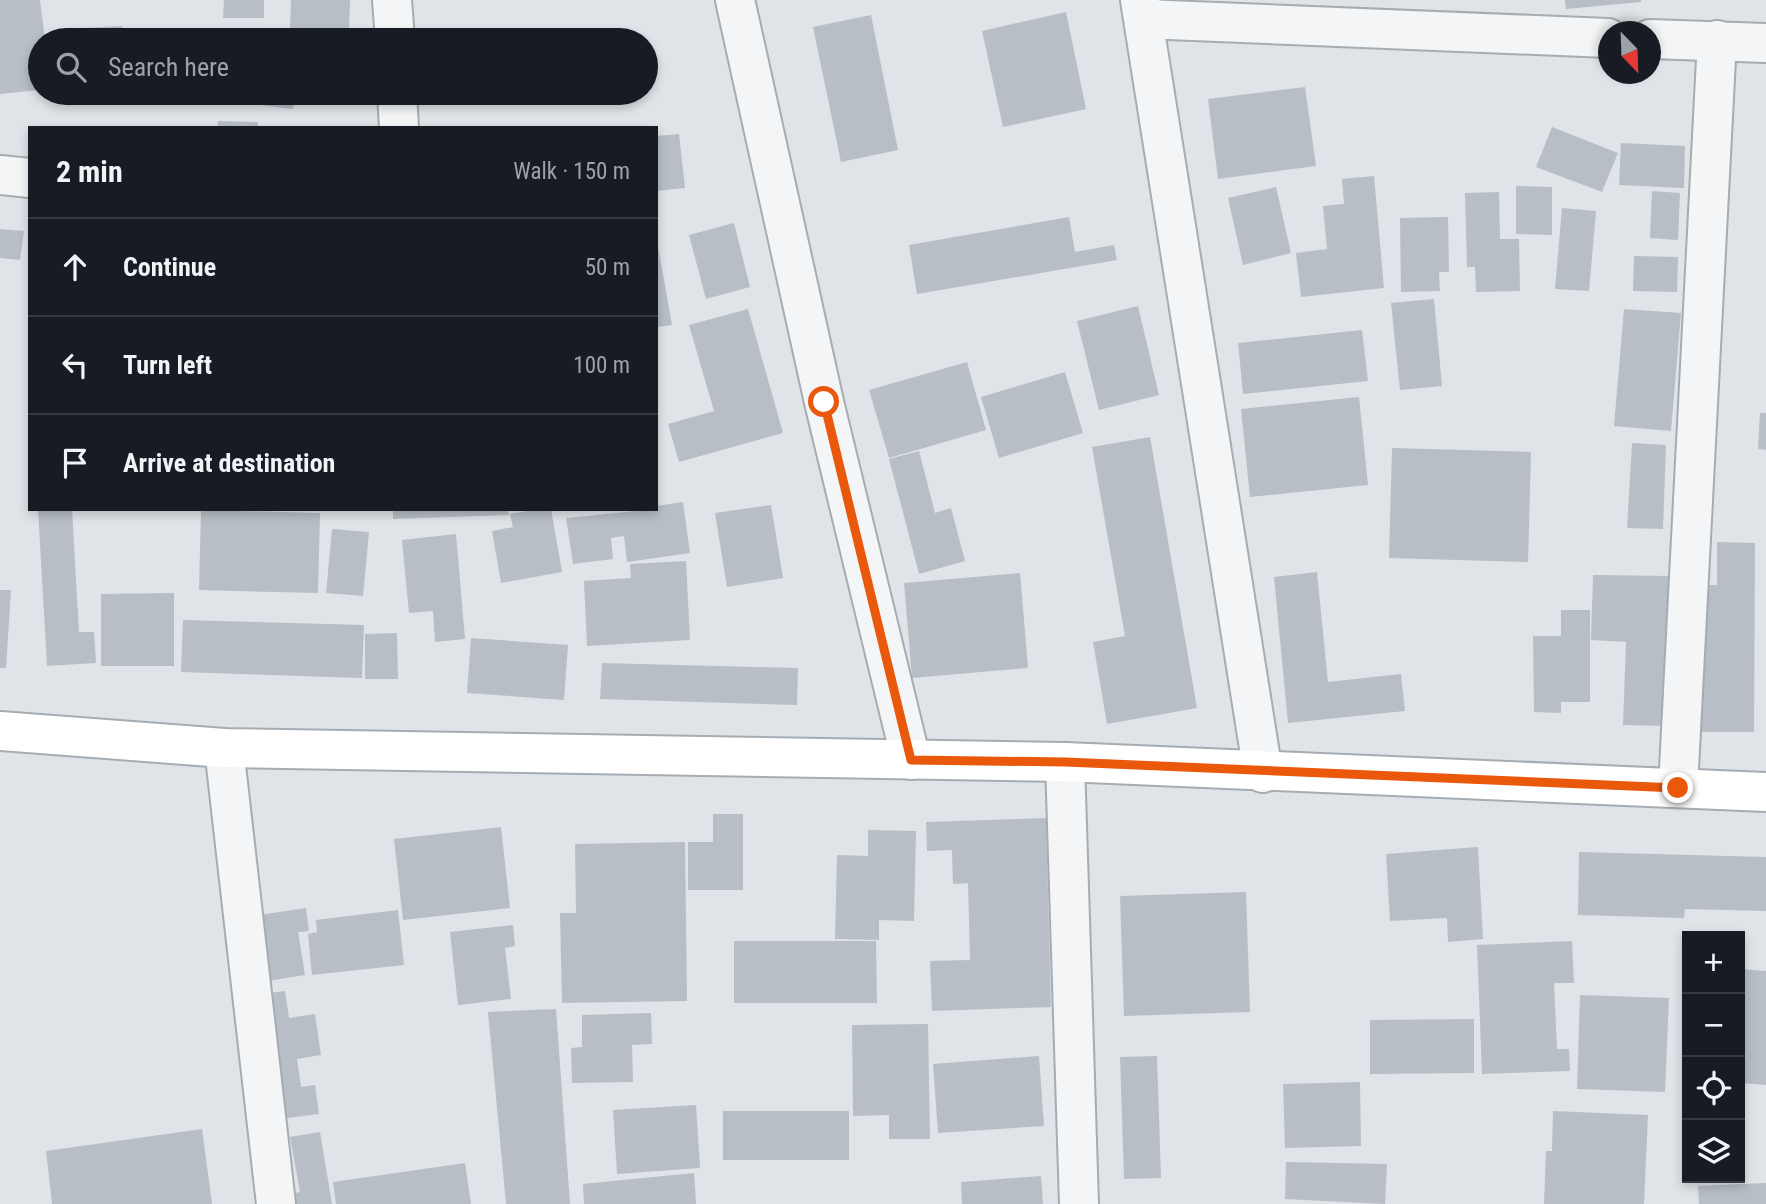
<!DOCTYPE html>
<meta charset="utf-8">
<style>
:root{--surface:#171b24;--page:#242831;--text:#f1f3f6;--muted:#9ea1a6;--line:#363941}
body{margin:0;font-family:"Roboto Condensed",sans-serif;background:var(--page);color:var(--text)}
.controls{position:absolute;right:21px;bottom:21px;display:grid;overflow:hidden;border-radius:0px;box-shadow:0 4px 10px #0003}
.controls button{width:63px;height:63px;display:grid;place-items:center;padding:0;border:0;border-bottom:2px solid var(--line);background:var(--surface);color:var(--text);font:35px sans-serif}
.compass{position:absolute;left:1598px;top:21px;width:63px;height:63px;border-radius:50%;background:var(--surface);box-shadow:0 4px 10px #0003;rotate:157deg}
.stop{position:absolute;width:21px;height:21px;margin:-16px;border:5px solid #ea580c;border-radius:50%;background:#fff}
.stop.end{background:#ea580c;border-color:#fff;box-shadow:0 2px 7px #0008}
.list{margin:0;padding:0;list-style:none}
h2{display:flex;justify-content:space-between;align-items:center;height:91px;margin:0;padding:0 28px;font-size:30px}
h2 small{font-size:23px;font-weight:400;color:var(--muted)}
.list li{display:grid;grid-template-columns:46px 1fr auto;gap:21px;align-items:center;box-sizing:border-box;height:98px;padding:0 28px;border-top:2px solid var(--line)}
.list b{display:block;font-size:26px;white-space:nowrap}
.list em{font-size:23px;font-style:normal;color:var(--muted)}
.icon{flex:none;width:38px;height:38px;fill:none;stroke:currentColor;stroke-width:2;stroke-linecap:round;stroke-linejoin:round}
.map{position:relative;flex:none;width:1766px;height:1204px;overflow:hidden}
.search{position:absolute;background:var(--surface);box-shadow:0 4px 10px #0003;left:28px;top:28px;width:630px;height:77px;display:flex;align-items:center;gap:18px;box-sizing:border-box;padding:0 24px;border-radius:38px;color:var(--muted);font-size:26px}
.panel{position:absolute;background:var(--surface);box-shadow:0 4px 10px #0003;left:28px;top:126px;width:630px;height:385px;border-radius:0px}
.map>svg:first-child{display:block}
.building{fill:#b7bec5}
.lines{fill:none;stroke-linecap:round;stroke-linejoin:round}
.minor-casing{stroke:#a5acb2;stroke-width:42}
.tertiary-casing{stroke:#a5acb2;stroke-width:42}
.secondary-casing{stroke:#a5acb2;stroke-width:42}
.minor{stroke:#f3f5f7;stroke-width:38}
.tertiary{stroke:#f3f5f7;stroke-width:38}
.secondary{stroke:#fff;stroke-width:38}
.route{stroke:#ea580c;stroke-width:9}
</style>
<div class="map">
<svg width="1766" height="1204" viewBox="0 0 1766 1204">
<rect width="100%" height="100%" fill="#e0e4e8"/>
<!-- building -->
<g class="building">
<polygon points="0,0 40,0 45,40 40,40 40,90 0,94"/>
<polygon points="224,0 264,0 264,18 223,18"/>
<polygon points="291,0 350,0 349,31 290,29"/>
<polygon points="1565,0 1641,0 1641,2 1566,9"/>
<polygon points="1066,12 1086,109 1003,127 982,31"/>
<polygon points="871,15 898,150 841,162 813,27"/>
<polygon points="122,26 123,40 66,40 65,29"/>
<polygon points="221,33 274,38 274,40 220,40"/>
<polygon points="1305,87 1316,166 1218,179 1208,99"/>
<polygon points="214,93 295,93 293,109 213,99"/>
<polygon points="218,121 258,122 258,128 217,128"/>
<polygon points="1552,127 1618,153 1602,192 1536,167"/>
<polygon points="679,134 685,188 656,191 656,136"/>
<polygon points="1621,143 1685,146 1684,188 1619,185"/>
<polygon points="1374,176 1384,288 1301,297 1296,253 1327,249 1323,206 1344,204 1342,179"/>
<polygon points="1516,186 1552,187 1552,235 1516,234"/>
<polygon points="1276,187 1291,253 1243,265 1228,198"/>
<polygon points="1652,191 1680,193 1678,240 1650,238"/>
<polygon points="1499,192 1500,239 1519,239 1520,291 1476,292 1475,267 1467,267 1465,193"/>
<polygon points="1562,208 1596,211 1589,291 1555,289"/>
<polygon points="1069,217 1075,252 1114,245 1117,260 917,294 909,245"/>
<polygon points="1448,217 1449,272 1439,272 1440,291 1401,292 1400,218"/>
<polygon points="734,223 750,287 706,299 689,235"/>
<polygon points="0,229 24,231 20,260 0,258"/>
<polygon points="656,235 672,325 656,327"/>
<polygon points="1634,256 1678,257 1677,292 1633,291"/>
<polygon points="1434,299 1442,386 1400,390 1391,303"/>
<polygon points="1138,306 1159,395 1099,410 1077,321"/>
<polygon points="748,309 783,433 679,462 668,424 714,411 689,325"/>
<polygon points="1624,309 1681,313 1671,431 1614,426"/>
<polygon points="1362,330 1368,381 1243,394 1238,343"/>
<polygon points="967,362 986,430 889,458 869,390"/>
<polygon points="1065,372 1083,433 999,458 981,397"/>
<polygon points="1359,397 1368,485 1250,497 1241,409"/>
<polygon points="1760,413 1766,413 1766,450 1758,449"/>
<polygon points="1150,437 1197,708 1107,724 1093,642 1125,636 1092,447"/>
<polygon points="1632,443 1666,445 1663,529 1627,528"/>
<polygon points="1392,448 1531,452 1528,562 1389,558"/>
<polygon points="919,451 935,513 951,508 965,561 919,574 889,459"/>
<polygon points="683,502 690,553 627,562 624,536 611,538 613,559 573,564 566,518 656,509 656,506"/>
<polygon points="771,505 783,578 727,587 715,513"/>
<polygon points="38,509 72,509 79,632 94,632 96,663 47,666"/>
<polygon points="393,509 508,509 509,515 393,519"/>
<polygon points="538,509 551,509 562,572 501,583 492,531 513,527 510,514"/>
<polygon points="201,510 320,513 318,593 199,590"/>
<polygon points="332,529 369,532 363,596 326,593"/>
<polygon points="456,534 465,639 435,642 433,611 409,613 402,540"/>
<polygon points="1717,542 1755,543 1754,732 1691,732 1692,585 1717,585"/>
<polygon points="686,561 690,640 587,646 584,581 631,578 630,564"/>
<polygon points="1317,572 1328,682 1401,674 1405,711 1288,723 1274,577"/>
<polygon points="1020,573 1028,668 912,678 904,583"/>
<polygon points="1593,575 1671,576 1667,726 1623,725 1626,642 1591,640"/>
<polygon points="0,590 11,590 6,668 0,668"/>
<polygon points="174,593 174,666 101,666 101,594"/>
<polygon points="1561,610 1590,610 1590,702 1561,702 1561,713 1534,712 1533,636 1561,636"/>
<polygon points="183,620 364,625 362,678 181,672"/>
<polygon points="397,633 398,679 365,679 365,634"/>
<polygon points="471,638 568,645 564,700 467,693"/>
<polygon points="602,663 798,668 797,705 600,699"/>
<polygon points="713,814 743,814 743,890 688,890 688,842 713,842"/>
<polygon points="1046,818 1051,1007 932,1011 930,961 970,960 968,883 953,884 952,850 927,851 926,822"/>
<polygon points="501,827 510,908 403,920 394,839"/>
<polygon points="868,830 916,831 914,921 879,920 879,940 835,939 837,855 868,856"/>
<polygon points="685,842 687,1001 562,1003 560,913 576,913 575,844"/>
<polygon points="1478,847 1483,939 1448,942 1447,918 1390,921 1386,854"/>
<polygon points="1579,852 1766,857 1766,911 1685,909 1684,918 1578,915"/>
<polygon points="1246,892 1250,1012 1124,1016 1120,896"/>
<polygon points="306,908 309,931 298,932 305,975 262,982 252,916"/>
<polygon points="398,910 404,965 312,975 308,934 317,932 316,920"/>
<polygon points="513,925 515,946 505,948 511,999 458,1005 450,932"/>
<polygon points="734,941 876,941 877,1003 734,1003"/>
<polygon points="1572,941 1574,983 1554,983 1557,1049 1569,1049 1570,1071 1482,1074 1477,945"/>
<polygon points="1740,969 1766,971 1766,1085 1740,1083"/>
<polygon points="285,991 289,1018 315,1014 321,1055 297,1059 301,1087 315,1085 319,1114 280,1119 262,994"/>
<polygon points="1580,995 1669,998 1665,1092 1577,1089"/>
<polygon points="556,1009 570,1204 506,1204 488,1012"/>
<polygon points="651,1013 652,1044 632,1045 633,1082 572,1083 571,1048 582,1047 582,1015"/>
<polygon points="1474,1019 1474,1073 1370,1074 1370,1020"/>
<polygon points="928,1024 930,1139 889,1139 889,1115 853,1116 852,1025"/>
<polygon points="1685,1035 1687,1035 1687,1079 1682,1079"/>
<polygon points="1039,1056 1044,1126 938,1133 933,1064"/>
<polygon points="1157,1056 1161,1178 1124,1179 1120,1057"/>
<polygon points="1360,1082 1361,1146 1285,1148 1283,1084"/>
<polygon points="696,1105 700,1168 617,1174 613,1110"/>
<rect x="723" y="1111" width="126" height="49"/>
<polygon points="1553,1111 1648,1115 1644,1204 1544,1204 1546,1151 1552,1151"/>
<polygon points="202,1129 212,1204 52,1204 46,1151"/>
<polygon points="320,1132 332,1204 291,1204 289,1194 300,1192 290,1137"/>
<polygon points="1286,1162 1387,1164 1385,1204 1285,1199"/>
<polygon points="465,1163 471,1204 336,1204 333,1182"/>
<polygon points="694,1173 696,1204 584,1204 583,1184"/>
<polygon points="1041,1176 1043,1204 962,1204 961,1182"/>
<polygon points="1766,1183 1766,1204 1699,1204 1698,1186"/>
</g>
<g class="lines">
<defs>
<g id="minor">
<polyline points="392,0 395,40"/>
<polyline points="1140,0 1263,773"/>
<polyline points="1144,19 1608,38"/>
<polyline points="1650,39 1766,43"/>
<polyline points="397,93 399,128"/>
<polyline points="0,175 30,178"/>
<polyline points="224,748 276,1204"/>
<polyline points="1065,762 1079,1204"/>
<polyline points="1678,788 1717,40"/>
</g>
<polyline id="tertiary" points="735,0 824,402 911,760"/>
<polyline id="secondary" points="0,731 224,748 1065,762 1766,792"/>
</defs>
<!-- minor casing -->
<use href="#minor" class="minor-casing"/>
<!-- tertiary casing -->
<use href="#tertiary" class="tertiary-casing"/>
<!-- secondary casing -->
<use href="#secondary" class="secondary-casing"/>
<!-- minor -->
<use href="#minor" class="minor"/>
<!-- tertiary -->
<use href="#tertiary" class="tertiary"/>
<!-- secondary -->
<use href="#secondary" class="secondary"/>
</g>
<g class="lines">
<!-- route -->
<polyline class="route" points="824,402 911,760 1065,762 1678,788"/>
</g>
</svg>
<div class="controls">
<button>+</button>
<button>−</button>
<button><svg class="icon" aria-label="locate" viewBox="0 0 24 24"><circle cx="12" cy="12" r="6"/><path d="M12 2v4M12 18v4M2 12h4M18 12h4"/></svg></button>
<button><svg class="icon" aria-label="layers" viewBox="0 0 24 24"><path d="M12 4l9 5-9 5-9-5zM3 14l9 5 9-5"/></svg></button>
</div>
<svg class="compass" viewBox="-18 -18 36 36"><path d="M0-13l5 13h-10z" fill="#e53935"/><path d="M0 13l5-13h-10z" fill="#9ea1a6"/></svg>
<div class="stop" style="left:824px;top:402px"></div>
<div class="stop end" style="left:1678px;top:788px"></div>
<div class="search"><svg class="icon" aria-label="search" viewBox="0 0 24 24"><circle cx="10" cy="10" r="6"/><path d="M15 15l6 6"/></svg>Search here</div>
<section class="panel">
<h2>2 min<small>Walk · 150 m</small></h2>
<ul class="list">
<li><svg class="icon" aria-label="ahead" viewBox="0 0 24 24"><path d="M12 20V5M6 11l6-6 6 6"/></svg><div><b>Continue</b></div><em>50 m</em></li>
<li><svg class="icon" aria-label="left" viewBox="0 0 24 24"><path d="M17 20v-9H6M10 6l-5 5 5 5"/></svg><div><b>Turn left</b></div><em>100 m</em></li>
<li><svg class="icon" aria-label="arrive" viewBox="0 0 24 24"><path d="M6 21V4h12l-3 4 3 4H6"/></svg><div><b>Arrive at destination</b></div></li>
</ul>
</section>
</div>
